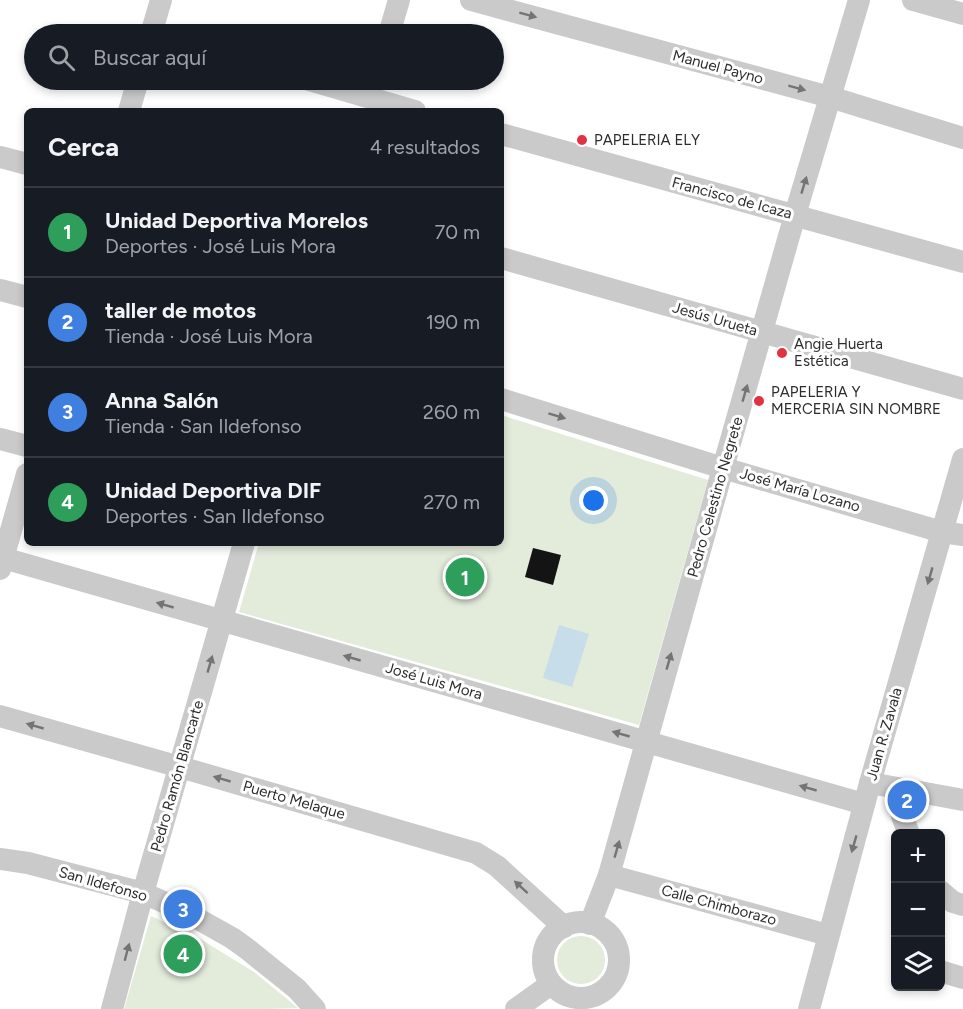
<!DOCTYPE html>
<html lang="es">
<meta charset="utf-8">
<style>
:root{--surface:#171b24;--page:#242831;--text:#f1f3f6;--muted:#9ea1a6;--line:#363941;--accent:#b45309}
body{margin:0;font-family:Figtree,sans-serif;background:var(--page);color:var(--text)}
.controls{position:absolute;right:18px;bottom:18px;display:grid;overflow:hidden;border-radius:9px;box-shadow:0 3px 9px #0003}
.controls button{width:54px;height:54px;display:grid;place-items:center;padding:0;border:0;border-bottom:2px solid var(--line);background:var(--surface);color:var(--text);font:30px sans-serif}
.you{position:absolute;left:594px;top:501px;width:21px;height:21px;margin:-15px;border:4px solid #fff;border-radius:50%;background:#1a73e8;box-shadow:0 0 0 9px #1a73e833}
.badge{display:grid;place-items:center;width:39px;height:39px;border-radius:50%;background:var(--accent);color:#fff;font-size:20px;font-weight:700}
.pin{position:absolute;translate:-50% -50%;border:3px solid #fff;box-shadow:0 2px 6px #0006}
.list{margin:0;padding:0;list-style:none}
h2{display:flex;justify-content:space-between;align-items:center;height:78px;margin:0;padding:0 24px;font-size:26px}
h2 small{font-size:20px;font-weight:400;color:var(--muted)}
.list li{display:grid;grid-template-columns:39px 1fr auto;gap:18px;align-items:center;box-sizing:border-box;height:90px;padding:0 24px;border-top:2px solid var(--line)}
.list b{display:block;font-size:22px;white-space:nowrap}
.list p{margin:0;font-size:20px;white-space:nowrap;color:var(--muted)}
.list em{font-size:20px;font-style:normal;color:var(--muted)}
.icon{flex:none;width:33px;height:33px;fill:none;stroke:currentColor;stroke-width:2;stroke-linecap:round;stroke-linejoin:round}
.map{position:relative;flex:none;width:963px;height:1009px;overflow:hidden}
.search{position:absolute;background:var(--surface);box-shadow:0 3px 9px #0003;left:24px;top:24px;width:480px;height:66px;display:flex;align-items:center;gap:15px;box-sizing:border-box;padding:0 21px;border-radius:33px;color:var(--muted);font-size:22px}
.panel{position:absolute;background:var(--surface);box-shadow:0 3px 9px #0003;left:24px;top:108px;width:480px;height:438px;border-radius:9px}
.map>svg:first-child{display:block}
.green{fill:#e3ebdb}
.water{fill:#c7ddea}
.building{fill:#141414}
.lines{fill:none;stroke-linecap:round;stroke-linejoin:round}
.minor{stroke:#cacaca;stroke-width:22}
.oneway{fill:#747474}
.poi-dot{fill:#e23141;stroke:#fff;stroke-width:2}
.labels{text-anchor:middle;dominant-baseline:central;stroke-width:6;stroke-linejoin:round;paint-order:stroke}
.street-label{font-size:15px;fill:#2d2d2d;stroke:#fff}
.poi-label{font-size:15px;fill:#2d2d2d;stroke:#fff;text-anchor:start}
</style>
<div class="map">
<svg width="963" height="1009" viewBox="0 0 963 1009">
<rect width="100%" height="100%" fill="#fff"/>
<!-- green -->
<g class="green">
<polygon points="501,415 708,480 639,725 239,612 259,543 501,543"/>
<polygon points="151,916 197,937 254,972 298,1008 267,1009 124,1009"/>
<circle cx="581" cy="960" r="24"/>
</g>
<!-- water -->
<polygon class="water" points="559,625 589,634 572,687 543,678"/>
<!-- building -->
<polygon class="building" points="533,548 561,555 553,585 525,577"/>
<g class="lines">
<!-- minor -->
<g class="minor">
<polyline points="471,0 830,97 963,138"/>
<polyline points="913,0 963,14"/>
<polyline points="151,34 161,0"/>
<polyline points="389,34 399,0"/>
<polyline points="309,80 415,111"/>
<polyline points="129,111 138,80"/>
<polyline points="501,134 963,262"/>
<polyline points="0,157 27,164"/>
<polyline points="501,258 963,389"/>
<polyline points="0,290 27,297"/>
<polyline points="501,399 723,468 942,532 963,535"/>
<polyline points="0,439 27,446"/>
<polyline points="3,558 864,804"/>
<polyline points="0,569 27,474"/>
<polyline points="0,716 180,767 476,853 497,866 564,927"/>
<polyline points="870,783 963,800"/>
<polyline points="902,816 909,834"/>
<polyline points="0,859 28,863 143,893 182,910 232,938 246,948 297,989 315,1009"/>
<polyline points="609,875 828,935"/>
<polyline points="940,891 953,902 963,905"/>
<circle cx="581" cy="960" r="38"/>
<polyline points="590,924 609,875 723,468 795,215 859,0"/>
<polyline points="940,971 963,978"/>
<polyline points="112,1009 143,893 244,543"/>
<polyline points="516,1009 551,984"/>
<polyline points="809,1009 870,783 963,459"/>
</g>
</g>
<!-- one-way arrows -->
<defs><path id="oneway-solid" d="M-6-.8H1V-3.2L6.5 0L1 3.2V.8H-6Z" transform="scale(1.5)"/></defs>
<g class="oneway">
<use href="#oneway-solid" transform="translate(528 15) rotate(15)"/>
<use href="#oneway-solid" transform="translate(797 88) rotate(15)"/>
<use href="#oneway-solid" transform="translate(804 185) rotate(-73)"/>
<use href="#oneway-solid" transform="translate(745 393) rotate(-74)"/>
<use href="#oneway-solid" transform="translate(557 416) rotate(17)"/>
<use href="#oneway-solid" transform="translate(930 576) rotate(106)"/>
<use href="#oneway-solid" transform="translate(165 605) rotate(-164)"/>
<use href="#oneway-solid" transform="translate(352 658) rotate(-164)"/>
<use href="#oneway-solid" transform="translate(669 661) rotate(-74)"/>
<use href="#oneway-solid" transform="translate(210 664) rotate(-74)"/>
<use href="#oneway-solid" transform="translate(35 726) rotate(-164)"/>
<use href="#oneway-solid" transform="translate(621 734) rotate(-164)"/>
<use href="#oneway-solid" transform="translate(222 779) rotate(-164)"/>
<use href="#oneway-solid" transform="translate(808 788) rotate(-164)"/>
<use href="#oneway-solid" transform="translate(854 844) rotate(106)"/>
<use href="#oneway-solid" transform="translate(617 849) rotate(-74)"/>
<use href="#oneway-solid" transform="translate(521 887) rotate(-138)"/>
<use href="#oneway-solid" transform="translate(127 952) rotate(-75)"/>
</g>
<!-- markers -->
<g class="poi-dot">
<circle cx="582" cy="140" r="6"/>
<circle cx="782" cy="353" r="6"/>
<circle cx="759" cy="401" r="6"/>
</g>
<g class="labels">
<!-- street labels -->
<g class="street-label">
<text transform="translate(718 67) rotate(15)">Manuel Payno</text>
<text transform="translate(732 198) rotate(15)">Francisco de Icaza</text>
<text transform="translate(715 319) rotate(16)">Jesús Urueta</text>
<text transform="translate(800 490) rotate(16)">José María Lozano</text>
<text transform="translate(715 497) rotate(-74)">Pedro Celestino Negrete</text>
<text transform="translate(434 681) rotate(16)">José Luis Mora</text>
<text transform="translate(884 734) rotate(-74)">Juan R. Zavala</text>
<text transform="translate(177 776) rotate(-74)">Pedro Ramón Blancarte</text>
<text transform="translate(294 800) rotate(16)">Puerto Melaque</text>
<text transform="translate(103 884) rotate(16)">San Ildefonso</text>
<text transform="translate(719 905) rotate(15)">Calle Chimborazo</text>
</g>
<!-- poi labels -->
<g class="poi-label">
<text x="594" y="140">PAPELERIA ELY</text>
<text x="794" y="344">Angie Huerta<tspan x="794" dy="17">Estética</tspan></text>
<text x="771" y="392">PAPELERIA Y<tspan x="771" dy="17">MERCERIA SIN NOMBRE</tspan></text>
</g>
</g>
</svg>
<div class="controls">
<button>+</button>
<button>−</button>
<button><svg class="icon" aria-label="layers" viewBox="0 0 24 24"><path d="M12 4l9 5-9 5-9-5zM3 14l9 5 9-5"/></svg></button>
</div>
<div class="you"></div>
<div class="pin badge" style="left:465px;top:577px;background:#2e9e5b">1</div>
<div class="pin badge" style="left:907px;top:800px;background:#3f7fe0">2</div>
<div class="pin badge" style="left:183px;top:909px;background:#3f7fe0">3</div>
<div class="pin badge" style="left:183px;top:954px;background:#2e9e5b">4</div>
<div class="search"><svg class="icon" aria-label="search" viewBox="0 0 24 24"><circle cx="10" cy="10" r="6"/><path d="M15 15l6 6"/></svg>Buscar aquí</div>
<section class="panel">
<h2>Cerca<small>4 resultados</small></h2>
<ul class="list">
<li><span class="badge" style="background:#2e9e5b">1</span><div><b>Unidad Deportiva Morelos</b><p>Deportes · José Luis Mora</p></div><em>70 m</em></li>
<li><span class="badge" style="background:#3f7fe0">2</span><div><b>taller de motos</b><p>Tienda · José Luis Mora</p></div><em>190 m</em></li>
<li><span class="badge" style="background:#3f7fe0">3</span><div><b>Anna Salón</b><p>Tienda · San Ildefonso</p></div><em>260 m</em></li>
<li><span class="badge" style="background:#2e9e5b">4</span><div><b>Unidad Deportiva DIF</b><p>Deportes · San Ildefonso</p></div><em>270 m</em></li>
</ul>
</section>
</div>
